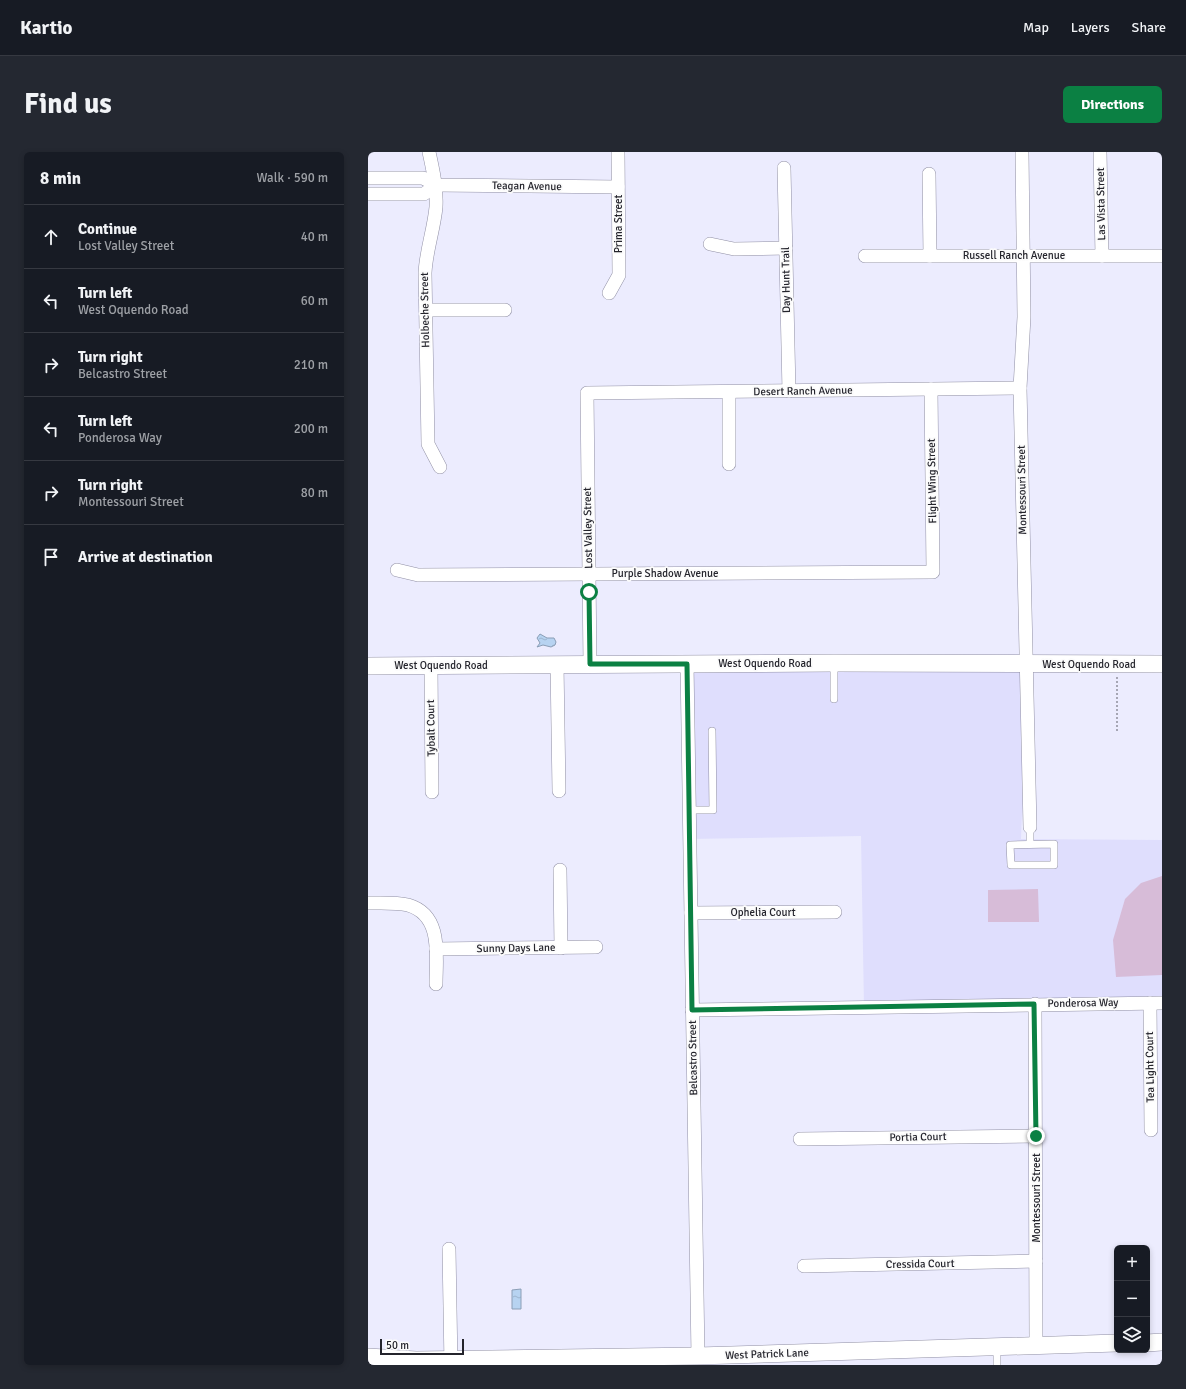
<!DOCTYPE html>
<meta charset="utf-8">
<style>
:root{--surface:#171b24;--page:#242831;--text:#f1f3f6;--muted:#9ea1a6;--line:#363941;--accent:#0b8043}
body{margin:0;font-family:Signika,sans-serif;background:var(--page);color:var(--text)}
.controls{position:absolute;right:12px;bottom:12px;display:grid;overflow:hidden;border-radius:6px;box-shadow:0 2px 6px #0003}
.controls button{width:36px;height:36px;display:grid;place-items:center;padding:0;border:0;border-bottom:1px solid var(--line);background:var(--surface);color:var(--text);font:20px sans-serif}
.scale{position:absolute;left:12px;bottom:10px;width:84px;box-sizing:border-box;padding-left:4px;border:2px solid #24242c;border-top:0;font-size:11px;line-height:14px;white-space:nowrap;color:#24242c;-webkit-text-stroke:3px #fbfbfb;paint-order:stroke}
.stop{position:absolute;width:12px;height:12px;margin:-9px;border:3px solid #0b8043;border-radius:50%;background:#fff}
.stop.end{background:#0b8043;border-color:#fff;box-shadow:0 1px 4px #0008}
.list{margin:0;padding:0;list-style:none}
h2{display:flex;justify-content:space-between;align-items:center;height:52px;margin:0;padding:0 16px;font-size:17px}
h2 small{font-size:13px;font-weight:400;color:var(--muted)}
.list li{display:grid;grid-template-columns:26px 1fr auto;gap:12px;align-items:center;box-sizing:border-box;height:64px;padding:0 16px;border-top:1px solid var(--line)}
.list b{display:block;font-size:15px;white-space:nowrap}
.list p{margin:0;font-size:13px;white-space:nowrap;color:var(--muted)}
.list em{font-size:13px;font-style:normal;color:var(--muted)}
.icon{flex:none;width:22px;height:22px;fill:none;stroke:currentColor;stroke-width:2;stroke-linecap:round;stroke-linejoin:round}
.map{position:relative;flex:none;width:794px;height:1213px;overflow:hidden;border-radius:6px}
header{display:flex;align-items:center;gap:24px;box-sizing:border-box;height:56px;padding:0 20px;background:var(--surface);border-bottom:1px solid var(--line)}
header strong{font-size:19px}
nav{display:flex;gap:22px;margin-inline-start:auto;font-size:14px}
.intro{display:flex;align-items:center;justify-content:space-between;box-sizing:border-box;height:96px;padding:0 24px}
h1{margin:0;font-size:28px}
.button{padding:10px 18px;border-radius:6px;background:var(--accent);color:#fff;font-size:14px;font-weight:700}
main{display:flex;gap:24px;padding:0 24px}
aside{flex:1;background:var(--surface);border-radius:6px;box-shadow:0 2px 6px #0003}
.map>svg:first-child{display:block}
.built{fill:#dfdefd}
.green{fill:#d7bcd8}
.water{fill:url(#water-ripples);stroke:#8b9eb6}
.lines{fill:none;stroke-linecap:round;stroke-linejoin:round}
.service-casing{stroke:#9190a5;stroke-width:8}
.minor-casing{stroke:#9190a5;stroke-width:14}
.tertiary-casing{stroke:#9190a5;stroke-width:18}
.path{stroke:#a6a6b4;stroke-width:2;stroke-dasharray:2 2;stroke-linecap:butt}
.service{stroke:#fff;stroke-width:7}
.minor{stroke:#fff;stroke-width:13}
.tertiary{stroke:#fff;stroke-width:17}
.route{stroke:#0b8043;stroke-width:5}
.labels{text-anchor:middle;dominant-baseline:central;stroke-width:3.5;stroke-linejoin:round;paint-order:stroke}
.street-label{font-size:11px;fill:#24242c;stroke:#fbfbfb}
</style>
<header>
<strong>Kartio</strong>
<nav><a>Map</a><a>Layers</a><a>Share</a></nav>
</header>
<div class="intro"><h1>Find us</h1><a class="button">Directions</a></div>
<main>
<aside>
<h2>8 min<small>Walk · 590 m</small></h2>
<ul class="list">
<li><svg class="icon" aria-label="ahead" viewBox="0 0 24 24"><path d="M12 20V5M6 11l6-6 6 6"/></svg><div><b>Continue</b><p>Lost Valley Street</p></div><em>40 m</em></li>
<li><svg class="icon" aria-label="left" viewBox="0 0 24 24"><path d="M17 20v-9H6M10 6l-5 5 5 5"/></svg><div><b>Turn left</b><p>West Oquendo Road</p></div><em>60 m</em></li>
<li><svg class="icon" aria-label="right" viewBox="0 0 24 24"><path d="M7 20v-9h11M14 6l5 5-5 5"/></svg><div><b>Turn right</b><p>Belcastro Street</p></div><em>210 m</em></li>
<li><svg class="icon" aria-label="left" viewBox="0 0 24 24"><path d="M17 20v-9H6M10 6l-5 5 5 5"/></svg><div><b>Turn left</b><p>Ponderosa Way</p></div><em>200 m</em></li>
<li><svg class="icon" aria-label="right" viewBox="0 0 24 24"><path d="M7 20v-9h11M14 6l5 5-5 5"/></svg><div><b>Turn right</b><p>Montessouri Street</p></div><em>80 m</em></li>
<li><svg class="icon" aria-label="arrive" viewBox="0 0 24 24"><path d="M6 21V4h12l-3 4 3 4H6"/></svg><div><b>Arrive at destination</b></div></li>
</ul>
</aside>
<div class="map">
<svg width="794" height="1213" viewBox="0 0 794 1213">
<defs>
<pattern id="water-ripples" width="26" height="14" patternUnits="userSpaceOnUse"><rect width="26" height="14" fill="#b7d3f1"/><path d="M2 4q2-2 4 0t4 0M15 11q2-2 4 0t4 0" fill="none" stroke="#9db5cf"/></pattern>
</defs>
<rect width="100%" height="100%" fill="#ececfe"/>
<!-- built -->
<polygon class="built" points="657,511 657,581 653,687 794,688 794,858 667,852 496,855 493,684 322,687 319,512"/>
<!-- green -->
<g class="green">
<polygon points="794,724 794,823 748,825 745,788 757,747 773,731"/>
<polygon points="670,737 671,770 620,770 620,738"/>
</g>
<!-- water -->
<g class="water">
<polygon points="172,482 179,486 186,486 188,490 187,493 183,495 175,493 169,495 172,491 169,486"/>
<polygon points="153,1137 153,1157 144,1157 144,1138"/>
</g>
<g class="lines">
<defs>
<g id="service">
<polyline points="466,511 466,547"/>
<polyline points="321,658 345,658 344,579"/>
<polyline points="662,675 662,692"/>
<polygon points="686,692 686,713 643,713 642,693"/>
<polyline points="629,1195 629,1213"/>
</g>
<g id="minor">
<path d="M61,0C65,18 69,36 68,55C66,77 58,99 57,121L60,292L72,315"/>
<polyline points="654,0 656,165 652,236 662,675"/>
<polyline points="732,0 734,104"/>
<polyline points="416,16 421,239"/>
<polyline points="561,22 562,104"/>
<polyline points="0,26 55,26 68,33 250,35"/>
<polyline points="0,42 56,42 68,33"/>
<polyline points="342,92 366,97 418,96"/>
<polyline points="497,104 794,104"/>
<polyline points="241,141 251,123 250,0"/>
<polyline points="58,158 137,158"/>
<polyline points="361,240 361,312"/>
<polyline points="29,418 50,423 565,420 563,237"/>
<polyline points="189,512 191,639"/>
<polyline points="222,512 219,241 652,236"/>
<polyline points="319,512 330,1204"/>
<polyline points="63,513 64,640"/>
<polyline points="192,718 193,796"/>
<path d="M0,751C13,751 27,750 40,753C75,763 68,804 68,832"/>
<polyline points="323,761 467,760"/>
<polyline points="68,797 228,795"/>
<polyline points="782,851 783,978"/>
<polyline points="667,852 668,1193"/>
<polyline points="324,858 794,851"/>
<polyline points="432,987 668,984"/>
<polyline points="81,1097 83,1213"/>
<polyline points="436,1114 668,1109"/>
</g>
<g id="tertiary">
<polyline points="0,514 466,511 794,512"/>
<polyline points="779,1191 794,1190"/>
<polyline points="0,1205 48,1208 330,1204 749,1191"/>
</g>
</defs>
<!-- service casing -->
<use href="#service" class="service-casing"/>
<!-- minor casing -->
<use href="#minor" class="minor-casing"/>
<!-- tertiary casing -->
<use href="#tertiary" class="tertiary-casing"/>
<!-- path -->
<polyline class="path" points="749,525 749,579"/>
<!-- service -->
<use href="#service" class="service"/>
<!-- minor -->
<use href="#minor" class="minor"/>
<!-- tertiary -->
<use href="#tertiary" class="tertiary"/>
</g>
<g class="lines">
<!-- route -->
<polyline class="route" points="221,440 222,512 319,512 324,858 666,852 668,984"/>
</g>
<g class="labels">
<!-- street labels -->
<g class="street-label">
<text transform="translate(159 34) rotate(1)">Teagan Avenue</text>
<text transform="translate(733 52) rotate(-91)">Las Vista Street</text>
<text transform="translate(250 72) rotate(-90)">Prima Street</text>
<text x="646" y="103">Russell Ranch Avenue</text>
<text transform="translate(418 128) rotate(-91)">Day Hunt Trail</text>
<text transform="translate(57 158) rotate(-91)">Holbeche Street</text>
<text transform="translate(435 239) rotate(-1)">Desert Ranch Avenue</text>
<text transform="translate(564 329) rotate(-91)">Flight Wing Street</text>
<text transform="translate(654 338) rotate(-91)">Montessouri Street</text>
<text transform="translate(220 376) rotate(-91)">Lost Valley Street</text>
<text x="297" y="421">Purple Shadow Avenue</text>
<text x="397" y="511">West Oquendo Road</text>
<text x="721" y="512">West Oquendo Road</text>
<text x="73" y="513">West Oquendo Road</text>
<text transform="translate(63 576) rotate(-91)">Tybalt Court</text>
<text x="395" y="760">Ophelia Court</text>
<text transform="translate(148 796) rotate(-1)">Sunny Days Lane</text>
<text transform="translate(715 851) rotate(-1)">Ponderosa Way</text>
<text transform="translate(325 906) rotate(-91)">Belcastro Street</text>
<text transform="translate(782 915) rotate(-91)">Tea Light Court</text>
<text transform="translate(550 985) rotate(-1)">Portia Court</text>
<text transform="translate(668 1046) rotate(-90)">Montessouri Street</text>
<text transform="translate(552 1112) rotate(-1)">Cressida Court</text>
<text transform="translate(399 1202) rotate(-2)">West Patrick Lane</text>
</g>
</g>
</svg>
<div class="controls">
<button>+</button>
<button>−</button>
<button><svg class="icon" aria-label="layers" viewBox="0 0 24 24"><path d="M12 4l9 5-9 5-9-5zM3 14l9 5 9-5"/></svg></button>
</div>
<div class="scale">50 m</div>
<div class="stop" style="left:221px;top:440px"></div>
<div class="stop end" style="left:668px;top:984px"></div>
</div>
</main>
